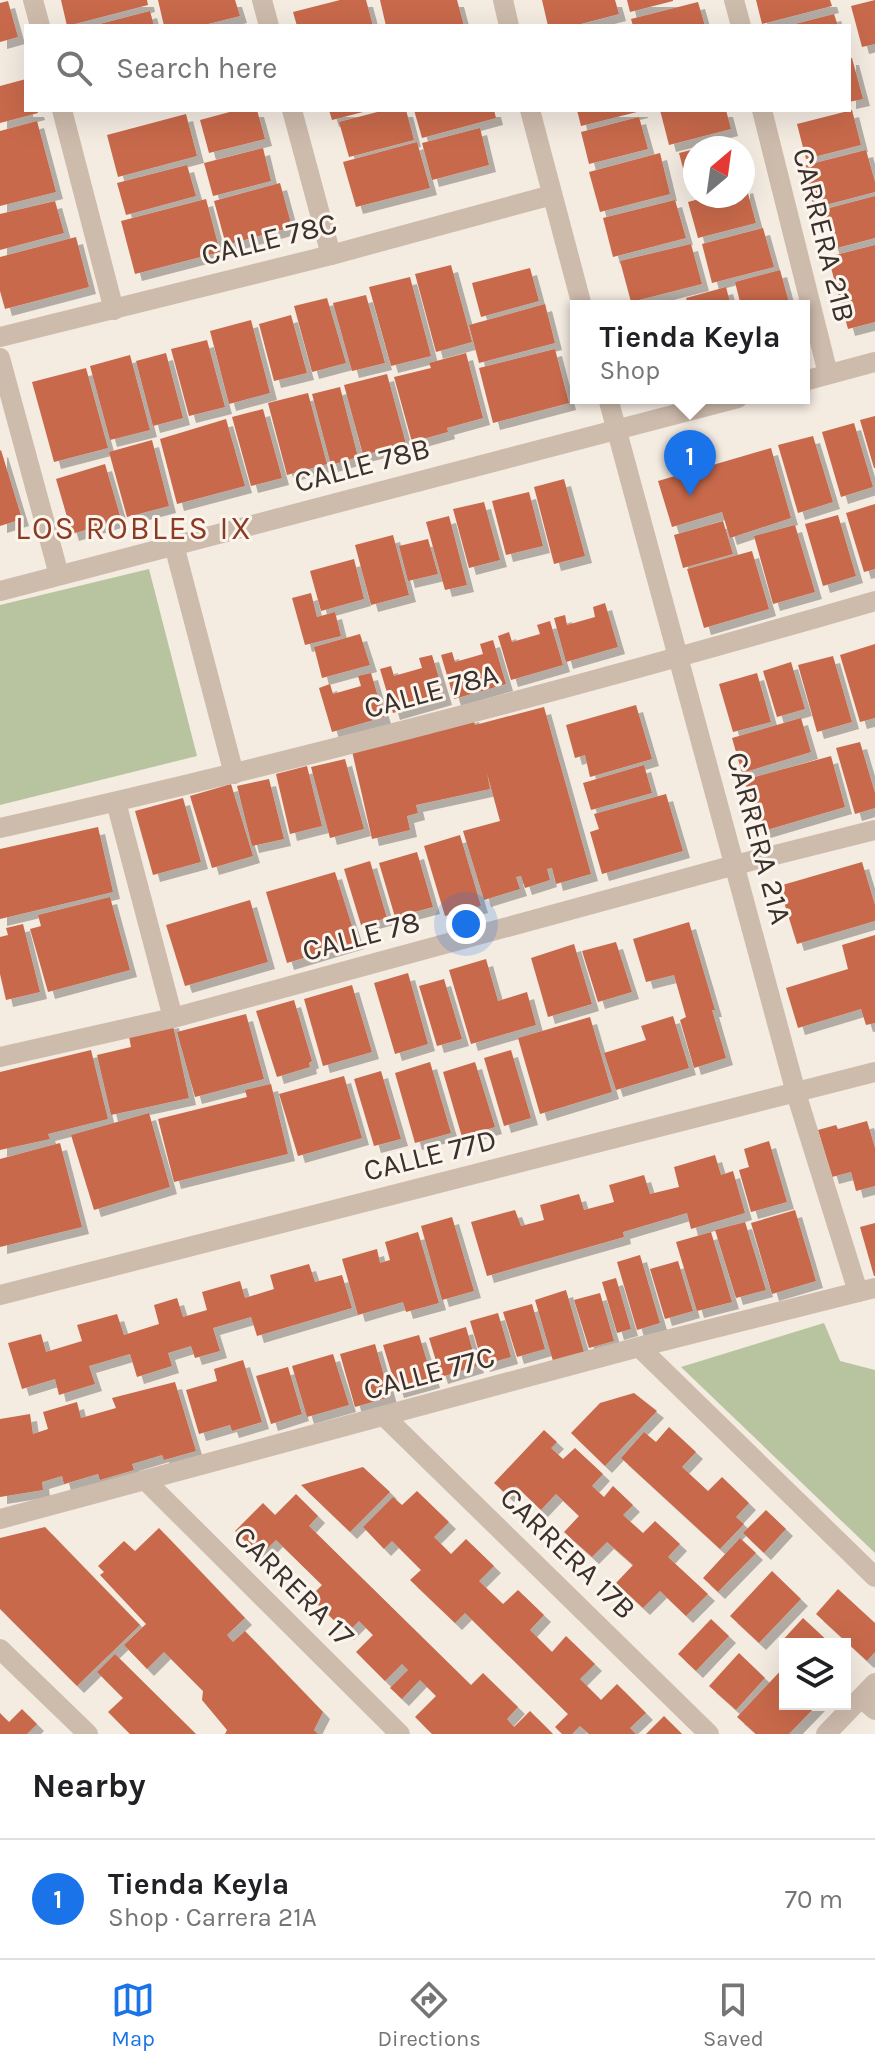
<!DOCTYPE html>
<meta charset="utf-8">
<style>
:root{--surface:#fff;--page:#f6f6f6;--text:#202124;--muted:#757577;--line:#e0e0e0;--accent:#1a73e8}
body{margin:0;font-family:Karla,sans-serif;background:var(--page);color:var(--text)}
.controls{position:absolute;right:24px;bottom:24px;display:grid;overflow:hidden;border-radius:0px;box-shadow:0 8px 32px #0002}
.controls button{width:72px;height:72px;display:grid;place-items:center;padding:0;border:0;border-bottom:2px solid var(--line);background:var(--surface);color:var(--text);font:40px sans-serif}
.compass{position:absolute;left:683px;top:136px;width:72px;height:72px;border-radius:50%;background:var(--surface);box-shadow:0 8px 32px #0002;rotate:29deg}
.you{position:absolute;left:466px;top:924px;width:28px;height:28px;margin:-20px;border:6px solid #fff;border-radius:50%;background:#1a73e8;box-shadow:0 0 0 12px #1a73e833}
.badge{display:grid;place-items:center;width:52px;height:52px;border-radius:50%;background:var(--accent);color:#fff;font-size:26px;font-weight:700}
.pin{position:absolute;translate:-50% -66px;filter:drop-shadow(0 2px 4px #0008)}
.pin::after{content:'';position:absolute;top:42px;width:28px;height:24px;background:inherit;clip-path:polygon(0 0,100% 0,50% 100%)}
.popup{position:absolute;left:570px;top:300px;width:240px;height:104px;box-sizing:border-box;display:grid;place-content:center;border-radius:0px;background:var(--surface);filter:drop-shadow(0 2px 6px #0005);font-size:26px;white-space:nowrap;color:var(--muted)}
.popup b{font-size:30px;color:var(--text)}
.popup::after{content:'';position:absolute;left:50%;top:100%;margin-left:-16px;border:16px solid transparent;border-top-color:var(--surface)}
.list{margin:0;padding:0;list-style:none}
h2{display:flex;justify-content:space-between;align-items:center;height:104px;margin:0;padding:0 32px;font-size:34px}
h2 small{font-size:26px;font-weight:400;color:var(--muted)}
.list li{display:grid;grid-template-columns:52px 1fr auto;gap:24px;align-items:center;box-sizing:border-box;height:120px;padding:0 32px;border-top:2px solid var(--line)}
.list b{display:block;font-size:30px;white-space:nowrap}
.list p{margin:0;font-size:26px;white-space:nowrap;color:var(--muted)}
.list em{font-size:26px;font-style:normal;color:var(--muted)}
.icon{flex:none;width:44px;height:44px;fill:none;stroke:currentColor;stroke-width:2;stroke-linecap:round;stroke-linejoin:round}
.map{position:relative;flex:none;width:875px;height:1734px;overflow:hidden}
.search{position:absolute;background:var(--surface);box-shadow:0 8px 32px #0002;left:24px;right:24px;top:24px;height:88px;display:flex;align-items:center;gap:20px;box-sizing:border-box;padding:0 28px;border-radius:0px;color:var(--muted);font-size:30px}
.sheet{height:224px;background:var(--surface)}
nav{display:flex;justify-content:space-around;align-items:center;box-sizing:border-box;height:112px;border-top:2px solid var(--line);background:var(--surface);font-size:22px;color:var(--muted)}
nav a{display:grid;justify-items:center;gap:4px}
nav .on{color:var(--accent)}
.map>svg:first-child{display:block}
.green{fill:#b8c4a0}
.building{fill:#c8694b;filter:url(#shadow)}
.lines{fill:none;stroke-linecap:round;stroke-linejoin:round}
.service{stroke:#cdbbac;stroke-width:20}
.minor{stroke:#cdbbac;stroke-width:20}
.tertiary{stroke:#cdbbac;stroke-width:20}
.labels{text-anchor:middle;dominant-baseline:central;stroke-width:6;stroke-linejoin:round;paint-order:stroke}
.street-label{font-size:30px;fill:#3b302b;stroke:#fbf5ee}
.neighbourhood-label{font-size:32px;letter-spacing:2px;fill:#8c3b22;stroke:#fbf5ee}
</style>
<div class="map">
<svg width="875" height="1734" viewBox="0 0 875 1734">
<defs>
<filter id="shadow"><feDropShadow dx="7" dy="7" stdDeviation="0" flood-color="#0004"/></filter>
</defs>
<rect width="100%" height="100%" fill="#f4ebe1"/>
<!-- green -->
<g class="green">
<polygon points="149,569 197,756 0,805 0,605"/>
<polygon points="824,1323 840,1361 875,1370 875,1553 681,1367"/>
</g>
<!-- building -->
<g class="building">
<polygon points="61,0 147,0 148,5 67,26"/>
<polygon points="158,0 235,0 240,16 200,26 164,26"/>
<polygon points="340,0 366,0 373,26 297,26 293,12"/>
<polygon points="380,0 457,0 464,26 386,26"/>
<polygon points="542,0 615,0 619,14 573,26 548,26"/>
<polygon points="627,0 673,0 673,1 630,12"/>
<polygon points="756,0 830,0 832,6 762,24"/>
<polygon points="875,0 875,44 862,47 851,6"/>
<polygon points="8,1 18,37 0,42 0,3"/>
<polygon points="698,2 705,26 633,26 631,19"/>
<polygon points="150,11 154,26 97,26 96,25"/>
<polygon points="834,14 838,26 791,26 791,25"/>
<polygon points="849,58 852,58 863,99 849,102"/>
<polygon points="26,79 26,110 37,110 38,113 0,123 0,86"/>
<polygon points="237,110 257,110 265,139 209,153 200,120"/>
<polygon points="329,110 367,110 367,111 332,120"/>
<polygon points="385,110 406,110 414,140 349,157 339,122"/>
<polygon points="414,110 494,110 496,118 422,138"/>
<polygon points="577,110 641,110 641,111 581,126"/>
<polygon points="660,110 726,110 731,129 669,145"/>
<polygon points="852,110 861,145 806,159 797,124"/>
<polygon points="186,114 197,156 118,177 107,135"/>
<polygon points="639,117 648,149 589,164 581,132"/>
<polygon points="37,121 56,192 0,206 0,131"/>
<polygon points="480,128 489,165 432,180 422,143"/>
<polygon points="417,142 430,188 356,207 343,162"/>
<polygon points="263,148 271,181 213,196 204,163"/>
<polygon points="695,149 695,190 689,191 679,153"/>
<polygon points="866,150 875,182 875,192 814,208 803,166"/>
<polygon points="660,153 670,194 600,212 589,172"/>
<polygon points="187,165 196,196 126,215 117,183"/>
<polygon points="280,183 292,227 226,245 214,201"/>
<polygon points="746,186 756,223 698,238 688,202 710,196 743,196 743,187"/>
<polygon points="875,196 875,238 833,249 822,210"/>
<polygon points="206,199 220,252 135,274 121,221"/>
<polygon points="675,200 686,238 613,257 603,218"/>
<polygon points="55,201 64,233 0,250 0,214"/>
<polygon points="763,228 774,267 712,283 702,244"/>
<polygon points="76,237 89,287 5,309 0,291 0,257"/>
<polygon points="691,244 702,284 631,302 620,261"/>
<polygon points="875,245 875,322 848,329 828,257"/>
<polygon points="451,265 472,342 436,352 415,274"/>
<polygon points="530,268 539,301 481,317 472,283"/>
<polygon points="780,270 790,306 741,306 735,282"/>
<polygon points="410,277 431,356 391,366 369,287"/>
<polygon points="726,287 731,306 689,306 686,298"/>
<polygon points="366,295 385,363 352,371 333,303"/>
<polygon points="327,298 346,363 312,372 294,306"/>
<polygon points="545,304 555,343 479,363 469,325"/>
<polygon points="291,315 307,373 274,381 259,324"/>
<polygon points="251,320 270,393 229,404 210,331"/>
<polygon points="207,340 225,407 189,416 171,349"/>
<polygon points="555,349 569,403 493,423 479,368"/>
<polygon points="166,353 183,418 153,426 136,361"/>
<polygon points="466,353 483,418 447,428 448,432 412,442 394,377 431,368 429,363"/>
<polygon points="130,355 150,430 110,440 90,366"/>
<polygon points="86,368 108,448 54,462 32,382"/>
<polygon points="387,374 406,444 363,455 344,385"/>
<polygon points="340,387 358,457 331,465 312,394"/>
<polygon points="308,393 327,464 287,475 268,403"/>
<polygon points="263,409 282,478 251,486 232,417"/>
<polygon points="875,416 875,468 874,468 860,420"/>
<polygon points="226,419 245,486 177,504 160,439"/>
<polygon points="854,423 873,487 841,497 822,432"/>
<polygon points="813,436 833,502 798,513 778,445"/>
<polygon points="152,440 169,506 127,517 109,452"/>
<polygon points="771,448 791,518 730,538 722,512 672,527 658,481"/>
<polygon points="1,450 22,519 0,526 0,451"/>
<polygon points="105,464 121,519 72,534 56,479"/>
<polygon points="564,479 585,556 554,564 534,487"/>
<polygon points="529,492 543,546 506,555 492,501"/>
<polygon points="484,502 500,560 469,568 453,509"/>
<polygon points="875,504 875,569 864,572 846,513"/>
<polygon points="838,515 856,576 823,586 805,524"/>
<polygon points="449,516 467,585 445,590 426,522"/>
<polygon points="723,521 733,554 683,568 674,535"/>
<polygon points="795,525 815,592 773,604 754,536"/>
<polygon points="393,535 409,595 371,605 355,545"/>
<polygon points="428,539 438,574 408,581 399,546"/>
<polygon points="752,551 769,609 704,628 687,569"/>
<polygon points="354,559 364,599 321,611 310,571"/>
<polygon points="311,593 317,617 335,612 341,636 305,645 292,598"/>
<polygon points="605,603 618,647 566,662 554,618 565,615 567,625 595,617 593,607"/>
<polygon points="550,621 563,665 511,680 498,636 509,632 512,642 540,634 537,625"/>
<polygon points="360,634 370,665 322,678 314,647"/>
<polygon points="493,640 506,684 454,699 441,655 452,652 455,662 483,654 480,644"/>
<polygon points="875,644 875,718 860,722 840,655"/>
<polygon points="432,655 445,698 393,713 380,669 391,666 394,676 422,668 419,658"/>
<polygon points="833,656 852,722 817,732 798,665"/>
<polygon points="791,662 805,709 777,717 763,671"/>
<polygon points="371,673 384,717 332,732 319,688 330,684 333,694 361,686 358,676"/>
<polygon points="757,673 771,722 733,732 719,684"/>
<polygon points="636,705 652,759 590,777 585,755 575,758 566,725"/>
<polygon points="544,707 591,874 556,884 552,868 547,869 550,880 525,888 521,876 516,877 520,889 484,900 463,831 500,821 487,773 490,789 416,805 418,813 407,816 410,830 372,839 352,751 472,715 475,725"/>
<polygon points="801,718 811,752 742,773 732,738"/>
<polygon points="860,742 875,793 875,808 855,814 836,748"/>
<polygon points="831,756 845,807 760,832 744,780"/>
<polygon points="345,759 364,829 330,838 311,767"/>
<polygon points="644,765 652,793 591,810 583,783"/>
<polygon points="307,766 322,826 290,834 276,774"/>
<polygon points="269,779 284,839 252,846 237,786"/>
<polygon points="231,784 253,856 212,868 190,796"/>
<polygon points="666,794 683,851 602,874 590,832 599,829 594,814"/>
<polygon points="183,798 201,862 153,875 135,811"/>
<polygon points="98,827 113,892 0,919 0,849"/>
<polygon points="460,835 481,906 445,916 424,846"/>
<polygon points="417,852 433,907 395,917 379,863"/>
<polygon points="370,861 387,918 361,925 344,869"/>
<polygon points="862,862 875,905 875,921 797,944 779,886"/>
<polygon points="335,872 357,942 287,963 266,892"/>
<polygon points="110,897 130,970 48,992 30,929 41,926 38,915"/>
<polygon points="250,900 268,962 185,986 166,925"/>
<polygon points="689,922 715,1010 712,1010 726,1058 694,1068 680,1020 686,1017 674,975 646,982 633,939"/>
<polygon points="23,924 40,992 6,1000 0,974 0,937 8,935 6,928"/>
<polygon points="875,935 875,1023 866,1025 861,1009 798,1028 786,988 848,969 842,945"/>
<polygon points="616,942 632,992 598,1002 582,951"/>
<polygon points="574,944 592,1004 548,1017 531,958"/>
<polygon points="486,959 498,1001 527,992 536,1025 471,1044 449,970"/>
<polygon points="408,973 428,1044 395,1054 374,983"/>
<polygon points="444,979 462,1039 437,1046 419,986"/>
<polygon points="352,985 372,1052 323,1066 304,999"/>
<polygon points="294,1000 312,1061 309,1063 310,1067 277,1077 256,1011"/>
<polygon points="246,1014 264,1079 195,1097 177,1032"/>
<polygon points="673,1016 689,1068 616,1090 604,1053 646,1040 641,1026"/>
<polygon points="590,1017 612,1092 540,1114 518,1038"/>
<polygon points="172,1021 189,1098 111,1115 97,1055 131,1047 128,1031"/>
<polygon points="91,1050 108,1119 48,1134 50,1139 0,1150 0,1072"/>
<polygon points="511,1050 531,1118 504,1126 484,1058"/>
<polygon points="430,1062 451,1133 415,1143 395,1073"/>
<polygon points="475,1062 495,1127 462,1137 443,1072"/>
<polygon points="381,1071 401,1139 374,1146 354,1079"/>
<polygon points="344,1076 362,1138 298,1156 279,1094"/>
<polygon points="271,1084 288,1154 174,1182 158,1119 247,1097 245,1090"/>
<polygon points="149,1113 170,1187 94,1210 71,1135"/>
<polygon points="867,1121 875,1148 875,1186 856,1191 851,1172 832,1177 818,1130 836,1125 838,1129"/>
<polygon points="769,1141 787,1202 751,1212 739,1170 749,1167 744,1149"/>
<polygon points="60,1143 82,1227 0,1247 0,1159"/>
<polygon points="715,1155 721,1175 733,1171 745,1213 691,1229 687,1213 623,1232 624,1237 487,1276 471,1222 515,1210 521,1226 544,1220 540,1205 579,1194 584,1210 614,1202 609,1185 644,1175 650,1194 679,1187 674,1167"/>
<polygon points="795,1210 816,1281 772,1294 751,1223"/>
<polygon points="452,1217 474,1291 442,1300 421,1226"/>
<polygon points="745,1222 766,1290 736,1298 715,1230"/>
<polygon points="875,1223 875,1276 874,1276 860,1227"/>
<polygon points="418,1232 439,1303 406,1312 403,1302 358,1315 342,1259 377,1249 380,1263 390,1260 385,1242"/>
<polygon points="711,1232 732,1302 697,1311 676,1242"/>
<polygon points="640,1255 660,1323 637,1330 617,1262"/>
<polygon points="678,1261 693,1311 665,1319 650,1269"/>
<polygon points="309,1264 315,1282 342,1275 352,1308 257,1336 251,1317 213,1328 220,1351 195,1358 191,1346 168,1353 172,1366 137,1377 130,1354 89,1366 95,1384 59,1395 55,1379 22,1389 8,1343 41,1334 46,1352 82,1341 77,1325 117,1314 124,1335 159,1324 154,1305 177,1298 183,1317 207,1310 202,1292 240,1281 245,1298 274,1289 270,1275"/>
<polygon points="616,1278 631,1329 617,1333 602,1282"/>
<polygon points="566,1290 584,1352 553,1361 535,1300"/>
<polygon points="600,1293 614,1341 589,1348 574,1300"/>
<polygon points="532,1304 545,1349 517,1357 503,1312"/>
<polygon points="498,1313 511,1357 483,1365 470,1321"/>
<polygon points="466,1327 477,1366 441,1377 429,1338"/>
<polygon points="419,1335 433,1381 397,1391 383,1345"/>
<polygon points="375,1344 390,1397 355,1407 340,1354"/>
<polygon points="333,1354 349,1405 307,1417 292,1366"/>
<polygon points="243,1360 262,1422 232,1431 230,1425 199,1434 186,1390 217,1381 214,1369"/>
<polygon points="288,1367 302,1414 271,1424 256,1376"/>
<polygon points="175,1382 196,1451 164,1460 162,1455 132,1464 134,1470 100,1480 98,1474 64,1484 62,1476 42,1482 43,1490 0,1497 0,1419 30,1414 33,1434 48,1429 43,1412 77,1402 81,1418 116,1408 112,1398"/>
<polygon points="634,1393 657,1411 605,1466 571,1433 600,1403"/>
<polygon points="669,1427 696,1452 682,1467 708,1491 722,1477 749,1503 736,1517 744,1524 720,1549 621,1458 644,1432 656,1442"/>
<polygon points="544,1430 557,1442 551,1448 563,1459 575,1448 603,1474 592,1486 604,1497 613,1486 633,1505 623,1515 643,1533 655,1521 680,1544 668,1557 708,1594 686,1616 660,1591 643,1608 616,1583 633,1565 607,1542 592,1557 564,1532 579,1516 556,1494 541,1510 516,1486 507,1495 494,1483"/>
<polygon points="363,1467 390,1492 350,1532 301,1485"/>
<polygon points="417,1491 449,1522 434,1537 451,1554 466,1539 494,1566 479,1581 503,1604 518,1590 544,1615 530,1630 552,1652 566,1636 595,1664 580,1679 601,1700 617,1684 646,1713 630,1728 636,1734 589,1734 580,1726 572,1734 562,1734 555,1727 568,1714 465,1613 455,1623 410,1580 421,1570 392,1541 384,1549 363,1527 393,1497 402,1505"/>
<polygon points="296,1494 318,1516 309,1526 471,1685 483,1673 518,1707 507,1719 514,1727 530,1711 553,1734 432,1734 415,1717 436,1696 420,1680 402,1699 390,1688 408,1670 402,1664 385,1681 356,1652 373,1635 359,1621 347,1633 310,1597 322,1585 276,1540 260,1556 235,1531 263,1503 275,1515"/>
<polygon points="766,1510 786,1529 764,1553 743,1533"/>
<polygon points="45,1527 140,1625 77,1686 0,1609 0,1538"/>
<polygon points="159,1528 245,1618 227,1635 233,1642 245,1631 323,1712 314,1730 318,1734 225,1734 227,1730 202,1700 203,1691 164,1652 147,1669 124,1645 146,1624 100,1575 104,1572 98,1566 124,1541 135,1551"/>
<polygon points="740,1538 756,1553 718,1592 703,1578"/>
<polygon points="772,1571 801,1599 759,1643 730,1616"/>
<polygon points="838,1589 875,1623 875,1652 867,1661 816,1614"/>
<polygon points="803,1618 831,1644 785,1644 785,1647 780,1643"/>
<polygon points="711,1619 729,1636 696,1671 678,1654"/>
<polygon points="739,1653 765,1678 736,1710 709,1686"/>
<polygon points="115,1654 196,1734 130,1734 108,1712 123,1698 97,1672"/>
<polygon points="785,1666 785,1704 818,1704 789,1734 756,1734 737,1717"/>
<polygon points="22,1709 37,1724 27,1734 0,1734 0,1713 9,1722"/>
<polygon points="664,1716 682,1734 646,1734"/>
</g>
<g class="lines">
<!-- service -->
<g class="service">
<polyline points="33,0 40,26"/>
<polyline points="262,0 269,26"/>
<polyline points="734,0 741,26"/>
<polyline points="62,110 114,310"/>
<polyline points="292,110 331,255"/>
<polyline points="762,110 828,374"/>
<polyline points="0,358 59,575"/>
<polyline points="174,545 234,774"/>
<polyline points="116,802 173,1018"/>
<path d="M0,828C294,762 586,685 875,601"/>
<polyline points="0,1057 173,1018 735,865 875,830"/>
<polyline points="858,1292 875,1288"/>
</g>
<!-- minor -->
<g class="minor">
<polyline points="503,0 509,26"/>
<polyline points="530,110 582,306"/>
<polyline points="0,337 331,255 552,195"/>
<polyline points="804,381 875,362"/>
<polyline points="608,398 796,1093 858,1292"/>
<polyline points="0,591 738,398"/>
<polyline points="0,1295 875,1072"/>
<polyline points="639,1347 875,1577"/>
<polyline points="384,1416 709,1734"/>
<polyline points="145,1480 400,1734"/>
<polyline points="0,1519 639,1347 858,1292"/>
<polyline points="0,1649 88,1734"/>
<polyline points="861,1698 875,1710"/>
</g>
<!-- tertiary -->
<polyline class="tertiary" points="826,1734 875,1683"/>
</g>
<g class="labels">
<!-- street labels -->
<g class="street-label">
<text transform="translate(824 235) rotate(76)">CARRERA 21B</text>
<text transform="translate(269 239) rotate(-14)">CALLE 78C</text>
<text transform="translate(362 465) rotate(-15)">CALLE 78B</text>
<text transform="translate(431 691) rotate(-15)">CALLE 78A</text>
<text transform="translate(759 838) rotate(75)">CARRERA 21A</text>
<text transform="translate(361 936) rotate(-15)">CALLE 78</text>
<text transform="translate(430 1155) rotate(-14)">CALLE 77D</text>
<text transform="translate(429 1373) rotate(-15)">CALLE 77C</text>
<text transform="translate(568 1553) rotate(44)">CARRERA 17B</text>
<text transform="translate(294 1586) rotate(45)">CARRERA 17</text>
</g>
<!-- neighbourhood labels -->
<g class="neighbourhood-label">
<text x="134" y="528">LOS ROBLES IX</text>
</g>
</g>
</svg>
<div class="controls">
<button><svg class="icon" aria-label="layers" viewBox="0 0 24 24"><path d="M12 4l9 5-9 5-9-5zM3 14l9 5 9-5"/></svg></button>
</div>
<svg class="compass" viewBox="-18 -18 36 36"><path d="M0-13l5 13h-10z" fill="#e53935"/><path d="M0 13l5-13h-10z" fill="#757577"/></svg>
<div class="you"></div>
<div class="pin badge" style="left:690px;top:496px">1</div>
<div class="popup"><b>Tienda Keyla</b>Shop</div>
<div class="search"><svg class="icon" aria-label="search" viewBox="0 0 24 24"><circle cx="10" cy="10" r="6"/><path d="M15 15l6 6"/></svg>Search here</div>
</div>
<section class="sheet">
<h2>Nearby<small></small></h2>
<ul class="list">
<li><span class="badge">1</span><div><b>Tienda Keyla</b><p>Shop · Carrera 21A</p></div><em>70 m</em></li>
</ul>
</section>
<nav>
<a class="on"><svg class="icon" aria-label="map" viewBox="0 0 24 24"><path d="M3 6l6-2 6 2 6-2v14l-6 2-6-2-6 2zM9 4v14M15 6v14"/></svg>Map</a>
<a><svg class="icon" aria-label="directions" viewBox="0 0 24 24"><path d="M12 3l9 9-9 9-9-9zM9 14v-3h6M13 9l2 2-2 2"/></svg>Directions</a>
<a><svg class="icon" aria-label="saved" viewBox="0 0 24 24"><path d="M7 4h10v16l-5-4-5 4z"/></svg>Saved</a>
</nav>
